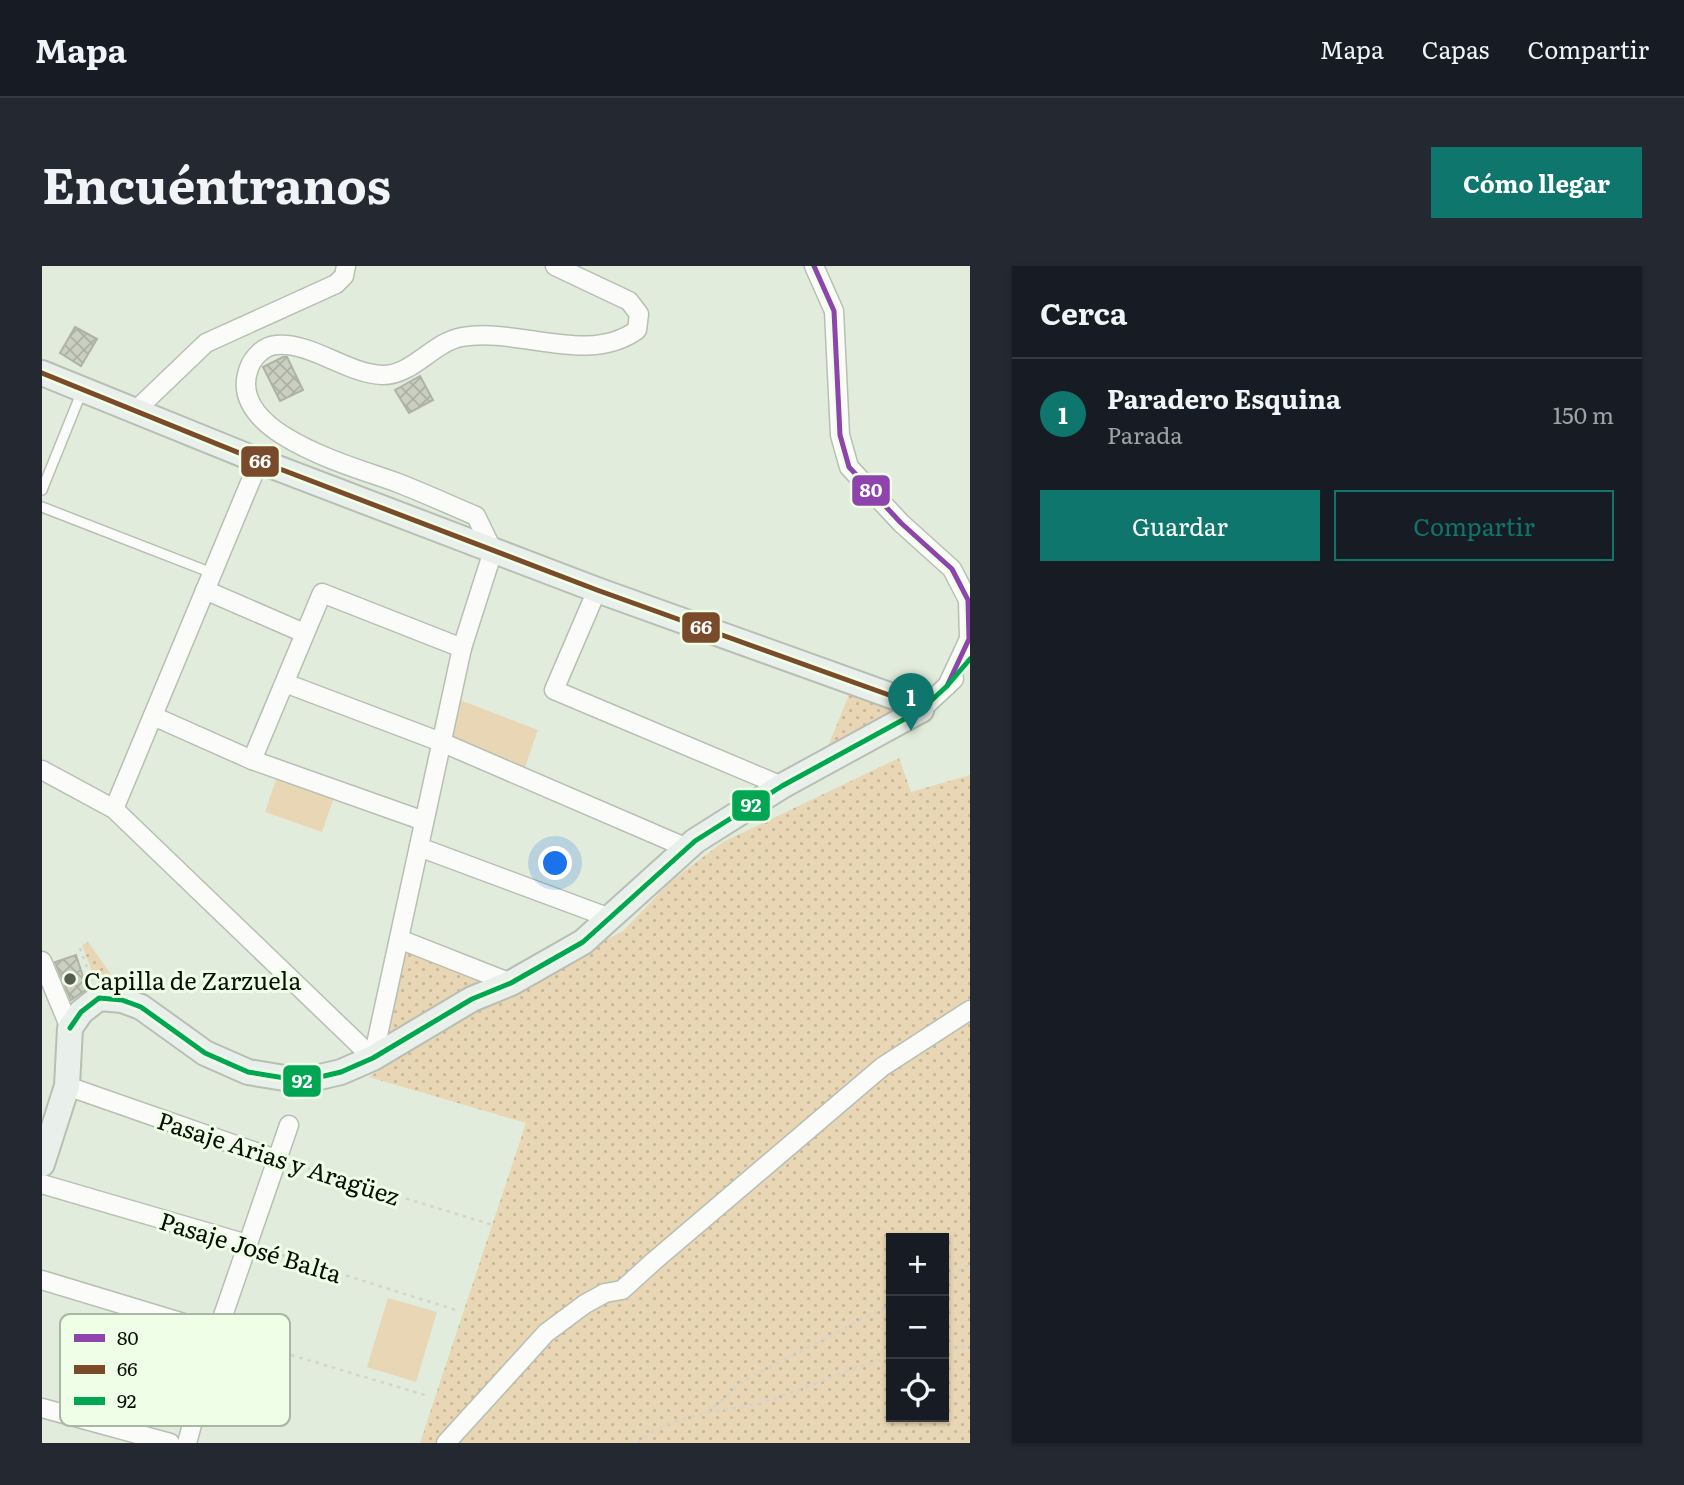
<!DOCTYPE html>
<html lang="es">
<meta charset="utf-8">
<style>
:root{--surface:#171b24;--page:#242831;--text:#f1f3f6;--muted:#9ea1a6;--line:#363941;--accent:#0f766e}
body{margin:0;font-family:Literata,serif;background:var(--page);color:var(--text)}
.controls{position:absolute;right:21px;bottom:21px;display:grid;overflow:hidden;border-radius:0px;box-shadow:0 2px 5px #0004}
.controls button{width:63px;height:63px;display:grid;place-items:center;padding:0;border:0;border-bottom:2px solid var(--line);background:var(--surface);color:var(--text);font:35px sans-serif}
.you{position:absolute;left:514px;top:598px;width:24px;height:24px;margin:-18px;border:5px solid #fff;border-radius:50%;background:#1a73e8;box-shadow:0 0 0 10px #1a73e833}
.badge{display:grid;place-items:center;width:46px;height:46px;border-radius:50%;background:var(--accent);color:#fff;font-size:23px;font-weight:700}
.pin{position:absolute;translate:-50% -58px;filter:drop-shadow(0 2px 4px #0008)}
.pin::after{content:'';position:absolute;top:37px;width:24px;height:21px;background:inherit;clip-path:polygon(0 0,100% 0,50% 100%)}
.list{margin:0;padding:0;list-style:none}
h2{display:flex;justify-content:space-between;align-items:center;height:91px;margin:0;padding:0 28px;font-size:30px}
h2 small{font-size:23px;font-weight:400;color:var(--muted)}
.list li{display:grid;grid-template-columns:46px 1fr auto;gap:21px;align-items:center;box-sizing:border-box;height:112px;padding:0 28px;border-top:2px solid var(--line)}
.list b{display:block;font-size:26px;white-space:nowrap}
.list p{margin:0;font-size:23px;white-space:nowrap;color:var(--muted)}
.list em{font-size:23px;font-style:normal;color:var(--muted)}
.actions{display:flex;gap:14px;padding:21px 28px}
.actions a{flex:1;padding:16px 0;border:2px solid var(--accent);border-radius:0px;text-align:center;font-size:24px;color:var(--accent)}
.actions .main{background:var(--accent);color:#fff}
.icon{flex:none;width:38px;height:38px;fill:none;stroke:currentColor;stroke-width:2;stroke-linecap:round;stroke-linejoin:round}
.map{position:relative;flex:none;width:928px;height:1177px;overflow:hidden;border-radius:0px}
header{display:flex;align-items:center;gap:42px;box-sizing:border-box;height:98px;padding:0 35px;background:var(--surface);border-bottom:2px solid var(--line)}
header strong{font-size:33px}
nav{display:flex;gap:38px;margin-inline-start:auto;font-size:24px}
.intro{display:flex;align-items:center;justify-content:space-between;box-sizing:border-box;height:168px;padding:0 42px}
h1{margin:0;font-size:49px}
.button{padding:18px 32px;border-radius:0px;background:var(--accent);color:#fff;font-size:24px;font-weight:700}
main{display:flex;gap:42px;padding:0 42px}
aside{flex:1;background:var(--surface);border-radius:0px;box-shadow:0 2px 5px #0004}
.map>svg:first-child{display:block}
.grass{fill:url(#grass-dots);fill-rule:evenodd}
.park{fill:#e9d6b4}
.building{fill:url(#building-cross-hatch);stroke:#afb3a6;stroke-width:2}
.lines{fill:none;stroke-linecap:round;stroke-linejoin:round}
.lane-casing{stroke:#b7bfb2;stroke-width:12}
.street-casing{stroke:#b7bfb2;stroke-width:21}
.secondary-casing{stroke:#b7bfb2;stroke-width:28}
.path{stroke:#d2d4d0;stroke-width:2.5;stroke-dasharray:3.5 5;stroke-linecap:butt}
.lane{stroke:#fbfcfa;stroke-width:9}
.street{stroke:#fbfcfa;stroke-width:18}
.secondary{stroke:#e9efeb;stroke-width:24}
.bus-1-casing{stroke:#efffe7;stroke-width:10}
.bus-2-casing{stroke:#efffe7;stroke-width:10}
.bus-3-casing{stroke:#efffe7;stroke-width:10}
.bus-1{stroke:#8e44ad;stroke-width:5}
.bus-2{stroke:#7a4b2a;stroke-width:5}
.bus-3{stroke:#00a651;stroke-width:5}
.poi-dot{fill:#565d51;stroke:#efffe7;stroke-width:2.5}
.labels{text-anchor:middle;dominant-baseline:central;stroke-width:6;stroke-linejoin:round;paint-order:stroke}
.poi-label{font-size:24px;fill:#0a1006;stroke:#efffe7;text-anchor:start}
.street-label{font-size:24px;fill:#0a1006;stroke:#efffe7}
.key{fill:#efffe7;stroke:#aab7a4;stroke-width:2}
.key-label{font-size:19px;fill:#0a1006}
.line-badge{stroke:#efffe7;stroke-width:2.5}
.badge-label{font-size:19px;text-anchor:middle;font-weight:bold;fill:#fff}
</style>
<header>
<strong>Mapa</strong>
<nav><a>Mapa</a><a>Capas</a><a>Compartir</a></nav>
</header>
<div class="intro"><h1>Encuéntranos</h1><a class="button">Cómo llegar</a></div>
<main>
<div class="map">
<svg width="928" height="1177" viewBox="0 0 928 1177">
<defs>
<pattern id="grass-dots" width="8" height="8" patternUnits="userSpaceOnUse" patternTransform="scale(1.75)"><rect width="8" height="8" fill="#e9d6b4"/><path d="M2 2h.1M6 6h.1" fill="none" stroke="#c6b799" stroke-width="1.8" stroke-linecap="round"/></pattern>
<pattern id="building-cross-hatch" width="8" height="8" patternUnits="userSpaceOnUse" patternTransform="scale(1.75)"><rect width="8" height="8" fill="#cbcfc1"/><path d="M0 0l8 8M0 8l8-8" fill="none" stroke="#adb1a4"/></pattern>
</defs>
<rect width="100%" height="100%" fill="#e2ecdc"/>
<!-- grass -->
<g class="grass">
<polygon points="807,429 862,445 782,490"/>
<path d="M857,492L869,526L928,509V1177H378L484,857L327,811L430,746L581,665L628,616L681,576ZM849,972H902V1151H849Z"/>
<polygon points="357,673 469,717 331,792"/>
<polygon points="46,676 75,717 54,716 40,679"/>
</g>
<!-- park -->
<g class="park">
<polygon points="418,434 496,464 481,507 399,476"/>
<polygon points="235,511 292,531 280,566 223,546"/>
<polygon points="346,1032 395,1046 374,1116 325,1101"/>
</g>
<!-- building -->
<g class="building">
<polygon points="33,61 55,73 39,100 18,87"/>
<polygon points="241,91 245,91 261,124 238,135 221,101"/>
<polygon points="378,110 391,134 367,147 353,124"/>
<polygon points="34,689 45,723 29,734 13,696"/>
</g>
<g class="lines">
<defs>
<g id="lane">
<polyline points="0,224 40,125"/>
<polyline points="0,241 170,307"/>
</g>
<g id="street">
<polyline points="772,0 792,45 798,169 807,201 859,257 910,303 926,334 927,373 905,420"/>
<polyline points="93,145 164,77 294,18 302,10 304,0"/>
<polyline points="163,324 262,367"/>
<polyline points="555,324 512,424 740,520"/>
<polyline points="243,417 399,476 645,582"/>
<polyline points="879,444 912,413"/>
<polyline points="111,450 210,494 382,555"/>
<polyline points="210,494 280,327 420,382"/>
<polyline points="0,504 72,543 331,792"/>
<polyline points="72,543 217,195"/>
<polyline points="377,581 568,652"/>
<polyline points="357,673 469,717"/>
<polyline points="0,695 28,762"/>
<path d="M331,792L420,382L451,285L434,250C408,239 382,227 356,217C314,201 182,168 207,102C211,91 222,80 234,79C270,76 303,107 340,109C370,110 391,76 420,71C477,61 545,100 595,64L597,48L587,35L513,0"/>
<polyline points="25,820 234,893"/>
<polyline points="0,918 205,978"/>
<polyline points="0,1014 175,1067"/>
<polyline points="0,1142 128,1177"/>
<polyline points="145,1177 175,1067 247,859"/>
<polyline points="404,1177 504,1067 543,1038 563,1027 580,1024 612,995 840,801 928,744"/>
</g>
<g id="secondary">
<polyline points="0,107 217,195 555,324 861,434 879,444"/>
<polyline points="0,898 25,820 28,762 39,746 57,732 80,734 99,741 163,787 206,806 261,815 299,806 331,792 430,733 469,717 541,676 653,575 740,520 879,444"/>
</g>
</defs>
<!-- lane casing -->
<use href="#lane" class="lane-casing"/>
<!-- street casing -->
<use href="#street" class="street-casing"/>
<!-- secondary casing -->
<use href="#secondary" class="secondary-casing"/>
<!-- path -->
<g class="path">
<polyline points="38,682 50,715"/>
<polyline points="250,898 451,959"/>
<polyline points="223,984 417,1045"/>
<polyline points="902,1015 928,998"/>
<polyline points="192,1072 383,1129"/>
<polyline points="902,1083 928,1080"/>
<polyline points="666,1147 700,1116 849,1038"/>
<path d="M596,1177C629,1145 685,1148 727,1134C769,1121 807,1102 849,1091"/>
</g>
<!-- lane -->
<use href="#lane" class="lane"/>
<!-- street -->
<use href="#street" class="street"/>
<!-- secondary -->
<use href="#secondary" class="secondary"/>
<defs>
<polyline id="bus-1" points="772,0 792,45 798,169 807,201 859,257 910,303 926,334 927,373 905,420"/>
<polyline id="bus-2" points="0,107 217,195 555,324 861,434 879,444"/>
<polyline id="bus-3" points="28,762 39,746 57,732 80,734 99,741 163,787 206,806 261,815 299,806 331,792 430,733 469,717 541,676 653,575 740,520 879,444 905,420 928,393"/>
</defs>
<!-- bus-1 casing -->
<use href="#bus-1" class="bus-1-casing"/>
<!-- bus-2 casing -->
<use href="#bus-2" class="bus-2-casing"/>
<!-- bus-3 casing -->
<use href="#bus-3" class="bus-3-casing"/>
<!-- bus-1 -->
<use href="#bus-1" class="bus-1"/>
<!-- bus-2 -->
<use href="#bus-2" class="bus-2"/>
<!-- bus-3 -->
<use href="#bus-3" class="bus-3"/>
</g>
<!-- markers -->
<circle class="poi-dot" cx="28" cy="713" r="7"/>
<g class="labels">
<!-- poi labels -->
<g class="poi-label">
<text x="42" y="713">Capilla de Zarzuela</text>
</g>
<!-- street labels -->
<g class="street-label">
<text transform="translate(237 891) rotate(18)">Pasaje Arias y Aragüez</text>
<text transform="translate(209 980) rotate(17)">Pasaje José Balta</text>
</g>
</g>
<!-- legend -->
<rect x="18" y="1048" width="230" height="112" rx="10" class="key"/>
<rect x="32" y="1068" width="31" height="8" fill="#8e44ad"/>
<rect x="32" y="1099" width="31" height="9" fill="#7a4b2a"/>
<rect x="32" y="1131" width="31" height="8" fill="#00a651"/>
<g class="key-label">
<text x="75" y="1079">80</text>
<text x="75" y="1110">66</text>
<text x="75" y="1142">92</text>
</g>
<g class="line-badge">
<rect x="198" y="179" width="40" height="33" rx="7" fill="#7a4b2a"/>
<rect x="809" y="208" width="40" height="33" rx="7" fill="#8e44ad"/>
<rect x="639" y="345" width="40" height="33" rx="7" fill="#7a4b2a"/>
<rect x="689" y="523" width="40" height="33" rx="7" fill="#00a651"/>
<rect x="240" y="798" width="40" height="34" rx="7" fill="#00a651"/>
</g>
<g class="badge-label">
<text x="218" y="202">66</text>
<text x="829" y="231">80</text>
<text x="659" y="368">66</text>
<text x="709" y="546">92</text>
<text x="260" y="822">92</text>
</g>
</svg>
<div class="controls">
<button>+</button>
<button>−</button>
<button><svg class="icon" aria-label="locate" viewBox="0 0 24 24"><circle cx="12" cy="12" r="6"/><path d="M12 2v4M12 18v4M2 12h4M18 12h4"/></svg></button>
</div>
<div class="you"></div>
<div class="pin badge" style="left:869px;top:465px">1</div>
</div>
<aside>
<h2>Cerca<small></small></h2>
<ul class="list">
<li><span class="badge">1</span><div><b>Paradero Esquina</b><p>Parada</p></div><em>150 m</em></li>
</ul>
<div class="actions"><a class="main">Guardar</a><a>Compartir</a></div>
</aside>
</main>
